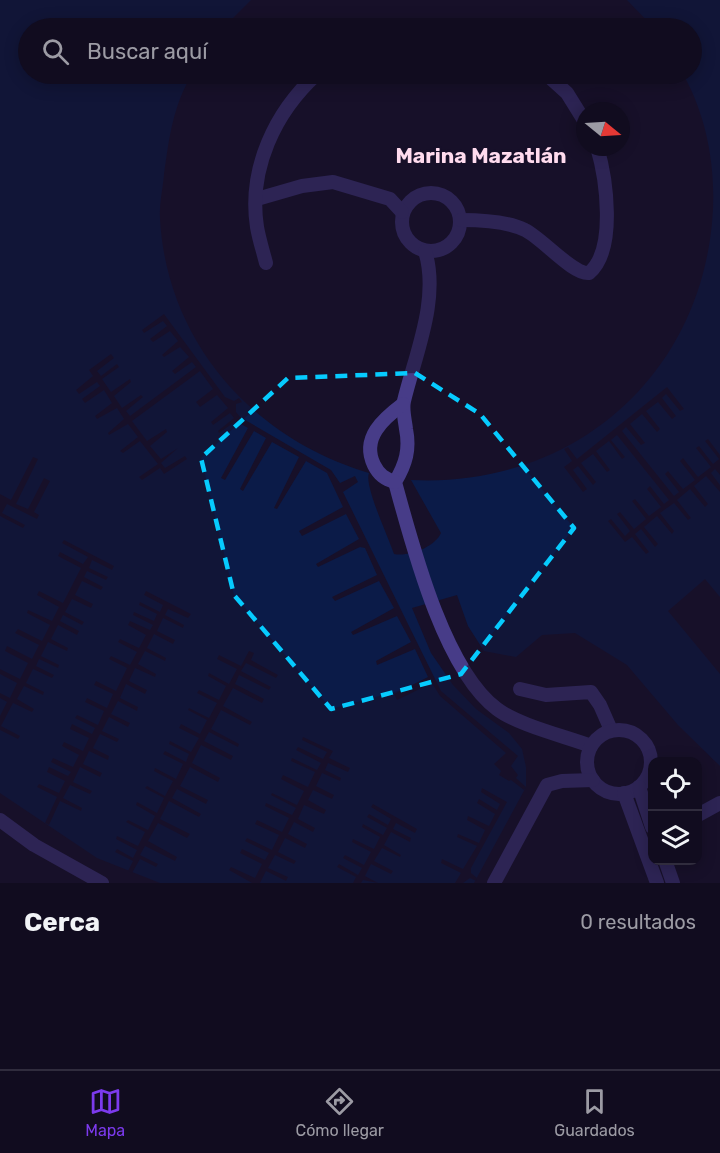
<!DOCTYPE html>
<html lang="es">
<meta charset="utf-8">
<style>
:root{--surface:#110c1f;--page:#1e1a2c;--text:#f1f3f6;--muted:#9c9ba4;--line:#302c3d;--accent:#7c3aed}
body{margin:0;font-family:Rubik,sans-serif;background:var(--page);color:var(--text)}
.controls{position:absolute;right:18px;bottom:18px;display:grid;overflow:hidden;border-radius:12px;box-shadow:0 3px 15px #0003}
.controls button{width:54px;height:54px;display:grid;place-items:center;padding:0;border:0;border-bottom:2px solid var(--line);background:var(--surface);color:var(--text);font:30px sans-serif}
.compass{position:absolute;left:576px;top:102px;width:54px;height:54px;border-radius:50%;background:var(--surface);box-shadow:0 3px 15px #0003;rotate:108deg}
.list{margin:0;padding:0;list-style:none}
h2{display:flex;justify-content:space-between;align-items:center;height:78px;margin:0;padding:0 24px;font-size:26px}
h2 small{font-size:20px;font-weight:400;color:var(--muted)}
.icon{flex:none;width:33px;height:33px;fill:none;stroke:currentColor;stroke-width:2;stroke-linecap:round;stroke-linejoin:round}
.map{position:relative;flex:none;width:720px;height:883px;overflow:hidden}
.search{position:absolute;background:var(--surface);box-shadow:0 3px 15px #0003;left:18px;right:18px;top:18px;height:66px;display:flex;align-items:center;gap:15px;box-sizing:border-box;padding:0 21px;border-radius:33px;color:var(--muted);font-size:22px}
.sheet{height:186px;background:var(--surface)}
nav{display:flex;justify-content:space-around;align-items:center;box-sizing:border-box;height:84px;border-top:2px solid var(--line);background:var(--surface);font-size:16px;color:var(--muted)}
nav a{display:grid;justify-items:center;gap:3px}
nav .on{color:var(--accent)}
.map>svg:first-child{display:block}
.water{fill:#0b1b48}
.pier{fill:#171029}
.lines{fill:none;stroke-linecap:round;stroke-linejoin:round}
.minor{stroke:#473c88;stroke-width:14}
.marked{fill:none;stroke:#06cbfe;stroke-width:4.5;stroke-dasharray:12 8;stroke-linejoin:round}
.labels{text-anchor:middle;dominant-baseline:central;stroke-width:4.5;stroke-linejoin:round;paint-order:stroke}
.district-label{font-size:21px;font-weight:bold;fill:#ffdbee;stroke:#171029}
</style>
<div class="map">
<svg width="720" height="883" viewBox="0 0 720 883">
<rect width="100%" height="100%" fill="#171029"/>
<!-- water -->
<path class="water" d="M0,0H251L223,28H28V74H192C173,106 169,138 164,174C163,188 159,204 160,219C167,342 253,439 369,473C364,484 386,532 391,546L394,554C409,557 435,547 441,533L411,480C569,488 697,381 712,223C717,173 708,118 683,74H692V28H654L627,0H720V766L678,725L627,665L575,633L542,635L516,657L484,651L468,626L457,595L412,608L431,653L453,685L476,709L509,733L522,749L526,767V787L474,883H160L97,858L0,793Z"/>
<!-- pier -->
<g class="pier">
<polygon points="164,314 225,397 234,401 239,398 242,402 236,404 236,412 240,417 331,470 340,483 355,476 358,482 343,492 441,691 518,756 511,766 518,775 516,778 526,787 524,790 511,780 509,781 499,775 501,771 494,764 506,753 440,696 432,683 397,700 394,694 428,677 415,649 377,665 376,661 411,642 397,616 353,635 351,632 394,608 379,581 335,601 332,597 377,575 365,548 360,547 318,567 316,564 359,539 346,514 302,536 299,531 343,507 327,473 306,461 277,509 274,508 299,457 272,442 243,491 240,489 266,438 254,431 225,480 221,478 248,428 236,421 219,433 218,431 234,418 230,413 213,425 211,422 228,408 217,395 200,407 196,402 213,389 200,371 132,421 147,441 166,429 167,432 150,446 161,459 178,448 161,463 165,468 185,456 187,459 164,474 160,468 142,480 139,477 158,464 140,441 123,453 120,451 138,437 128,424 109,435 108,433 124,419 117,408 97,419 95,416 112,403 104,390 85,403 82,399 100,386 97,382 79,394 76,390 93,376 89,370 111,354 114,358 97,371 101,376 117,364 119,367 102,379 111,392 130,379 131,382 114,396 122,408 141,395 143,397 126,411 130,416 196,367 192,362 175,374 172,371 189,357 180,347 164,357 162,355 178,341 170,331 153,342 150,339 167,326 163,321 144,333 142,330"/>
<polygon points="667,387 684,409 680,411 666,394 662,398 676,416 672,419 658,402 646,411 660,429 657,432 642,414 630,424 645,443 641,445 626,427 622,431 674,496 679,492 665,474 668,471 683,489 695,480 680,461 683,458 698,477 711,467 696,448 699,446 713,464 719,459 705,441 708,439 720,455 720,475 715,469 711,473 720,485 720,492 706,476 694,486 708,504 705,507 690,489 677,500 691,518 688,520 674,503 660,513 674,531 672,534 657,516 644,527 658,544 655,547 641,529 635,534 649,552 646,554 632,537 625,542 608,521 611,519 625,536 630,531 617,514 620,512 634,529 646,519 632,501 635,499 649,516 661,507 647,489 650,486 664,504 669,500 617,435 611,440 625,457 622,459 609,441 596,451 610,470 607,472 593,454 581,463 596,482 593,485 578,466 573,470 587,489 583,492 564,467 572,461 564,449 568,447 577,459"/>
<polygon points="33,457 38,459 16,504 28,509 44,478 50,481 34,512 39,515 37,519 7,504 2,513 25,525 23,528 0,516 0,494 11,500"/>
<polygon points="64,540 114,566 112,570 92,560 89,568 108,577 106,580 87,571 84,577 103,587 101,590 82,581 75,595 93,604 91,608 72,599 65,612 84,622 82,625 63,615 60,621 79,631 77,635 58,625 51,639 68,648 67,651 48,642 41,656 59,665 58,668 39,659 36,666 54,675 52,678 33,669 26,683 44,692 43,695 24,686 17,699 34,709 32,712 13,703 1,726 20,736 18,739 0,730 0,716 7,702 0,698 0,693 10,698 17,683 0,674 0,669 20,679 28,663 5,651 7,646 32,659 39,645 15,633 18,629 42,641 50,625 27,613 28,610 52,621 59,607 37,595 39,591 63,603 81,568 58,556 60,552 83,564 88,557 62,543"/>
<polygon points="705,579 720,597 720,674 668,611"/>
<polygon points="146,591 191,614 188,618 168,609 165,615 184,625 183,628 163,618 157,631 175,640 173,644 154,634 147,648 166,658 165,661 145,651 138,664 156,674 155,677 135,668 129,681 147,690 145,694 126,684 120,698 138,707 137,711 118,701 111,714 130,723 128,727 109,717 102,731 119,739 117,742 100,734 93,748 109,756 108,760 89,751 83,764 102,773 100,777 80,767 73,782 92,791 90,794 70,785 63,798 82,808 81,811 60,801 49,825 45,823 57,797 37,787 39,784 59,793 65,781 47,772 49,767 68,776 71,772 51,762 53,758 73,767 79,755 62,746 64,742 83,751 89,738 70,729 72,724 92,734 95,728 75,718 77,715 98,725 104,711 85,702 87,698 107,708 113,694 94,685 96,681 116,691 127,668 109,659 111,656 130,665 137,652 118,642 120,639 139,648 146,635 128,625 130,621 150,630 153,625 133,615 134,612 154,621 157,614 139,605 140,602 160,612 163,605 144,595"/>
<polygon points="249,651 254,653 251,660 278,675 276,678 246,663 241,671 271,687 269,690 239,675 235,684 264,699 262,703 233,688 223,706 252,722 250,725 221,710 211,729 239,744 238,747 209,732 204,741 233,756 231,760 201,745 192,763 220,778 218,782 190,767 180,786 208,800 206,804 177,789 172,798 201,814 199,817 169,801 160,819 190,834 187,838 158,823 148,841 177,857 175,861 145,846 140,855 158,864 156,867 140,859 132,873 128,871 133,861 115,852 117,849 133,858 137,850 116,839 117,836 138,846 145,832 126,822 128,820 148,830 155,816 136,805 137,802 157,813 164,798 145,788 147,786 165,796 173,781 154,771 155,768 176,779 183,764 163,754 165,751 186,762 189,754 169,744 170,741 191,752 199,738 179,728 181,724 200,734 207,720 188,710 189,708 209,718 217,703 197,693 199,690 219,700 226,686 208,676 209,673 229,684 237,669 217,659 219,655 241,666"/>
<polygon points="303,737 333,751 329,758 350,768 348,772 328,763 325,770 341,778 340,781 322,773 316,786 334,795 332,799 313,790 308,800 326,810 324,814 304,805 298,819 315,828 313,832 294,822 288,834 307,844 305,848 285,838 278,852 296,861 294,864 275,855 268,868 288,877 286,881 266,871 260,883 252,883 229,870 231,867 255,878 262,864 240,853 242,849 265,860 269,853 245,841 247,838 272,850 279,835 255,824 257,820 282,832 289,818 265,806 266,803 292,815 296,808 271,795 272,793 297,805 304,791 281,779 283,775 308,787 315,772 291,761 292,758 317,770 321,763 296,750 298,747 323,759 327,752 302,740"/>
<polygon points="482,788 507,802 471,868 471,873 477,878 476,881 470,878 463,883 455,883 461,873 441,863 442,859 463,869 477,846 457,837 458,834 479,843 485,830 467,820 468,816 489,826 495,814 477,803 479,799 497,810 500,804 481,792"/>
<polygon points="373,804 417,829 415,833 396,823 393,829 411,838 410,842 391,832 384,845 401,855 400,857 382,848 374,861 393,871 391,874 371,864 365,876 378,883 363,880 361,883 353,883 356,877 337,867 339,864 358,875 362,868 343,858 345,855 364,865 371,852 352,842 353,839 374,849 380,837 362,827 363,824 383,835 387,828 367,817 369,814 388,825 391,819 371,807"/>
</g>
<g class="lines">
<!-- minor -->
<g class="minor">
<polyline points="546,74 567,93 585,122"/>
<circle cx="431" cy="222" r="29"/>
<polyline points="257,199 302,186 333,182 390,199 402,212"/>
<path d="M461,220C481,220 507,221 525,230C542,238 573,275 589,273C617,250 606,177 597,147"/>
<path d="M425,251C440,299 415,355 404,401C402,410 405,420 406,429C410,449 406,464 395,482C412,544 444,670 497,709C518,725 564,736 591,746"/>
<path d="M266,263C263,251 259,239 257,227C248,169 275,112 317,74"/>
<path d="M395,482C385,479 379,475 374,465C361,438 383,419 403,404"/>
<polyline points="520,689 546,695 591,692 600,705 611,730"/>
<circle cx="619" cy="762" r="32"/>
<polyline points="639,787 652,827"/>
<polyline points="624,793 657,883"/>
<polyline points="698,815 720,803"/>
<polyline points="0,820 34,845 102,883"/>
<polyline points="665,860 673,883"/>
<polyline points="494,883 547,785 562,781 593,780"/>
</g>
</g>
<!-- marked area -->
<path d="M0 0H720V883H0ZM415,373L480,414L574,528L461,674L331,709L234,595L201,458L288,378Z" fill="#171029" fill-opacity=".55" fill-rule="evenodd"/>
<path class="marked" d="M415,373L480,414L574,528L461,674L331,709L234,595L201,458L288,378Z"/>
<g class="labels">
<!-- district labels -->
<g class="district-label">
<text x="481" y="155">Marina Mazatlán</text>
</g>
</g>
</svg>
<div class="controls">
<button><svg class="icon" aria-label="locate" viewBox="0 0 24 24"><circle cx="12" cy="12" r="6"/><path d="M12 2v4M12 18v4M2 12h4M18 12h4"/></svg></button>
<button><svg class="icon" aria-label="layers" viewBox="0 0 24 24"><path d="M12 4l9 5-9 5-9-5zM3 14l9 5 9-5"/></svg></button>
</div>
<svg class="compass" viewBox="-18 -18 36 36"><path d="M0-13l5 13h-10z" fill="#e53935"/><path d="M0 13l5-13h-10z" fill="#9c9ba4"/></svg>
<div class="search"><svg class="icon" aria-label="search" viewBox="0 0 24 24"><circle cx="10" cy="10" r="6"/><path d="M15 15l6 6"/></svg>Buscar aquí</div>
</div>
<section class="sheet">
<h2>Cerca<small>0 resultados</small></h2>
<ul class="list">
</ul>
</section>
<nav>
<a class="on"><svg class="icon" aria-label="map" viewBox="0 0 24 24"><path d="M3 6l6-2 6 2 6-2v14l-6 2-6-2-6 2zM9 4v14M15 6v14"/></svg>Mapa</a>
<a><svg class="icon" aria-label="directions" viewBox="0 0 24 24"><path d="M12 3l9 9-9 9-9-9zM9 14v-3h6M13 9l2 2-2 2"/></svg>Cómo llegar</a>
<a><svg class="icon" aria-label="saved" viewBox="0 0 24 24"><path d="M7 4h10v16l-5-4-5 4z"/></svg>Guardados</a>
</nav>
